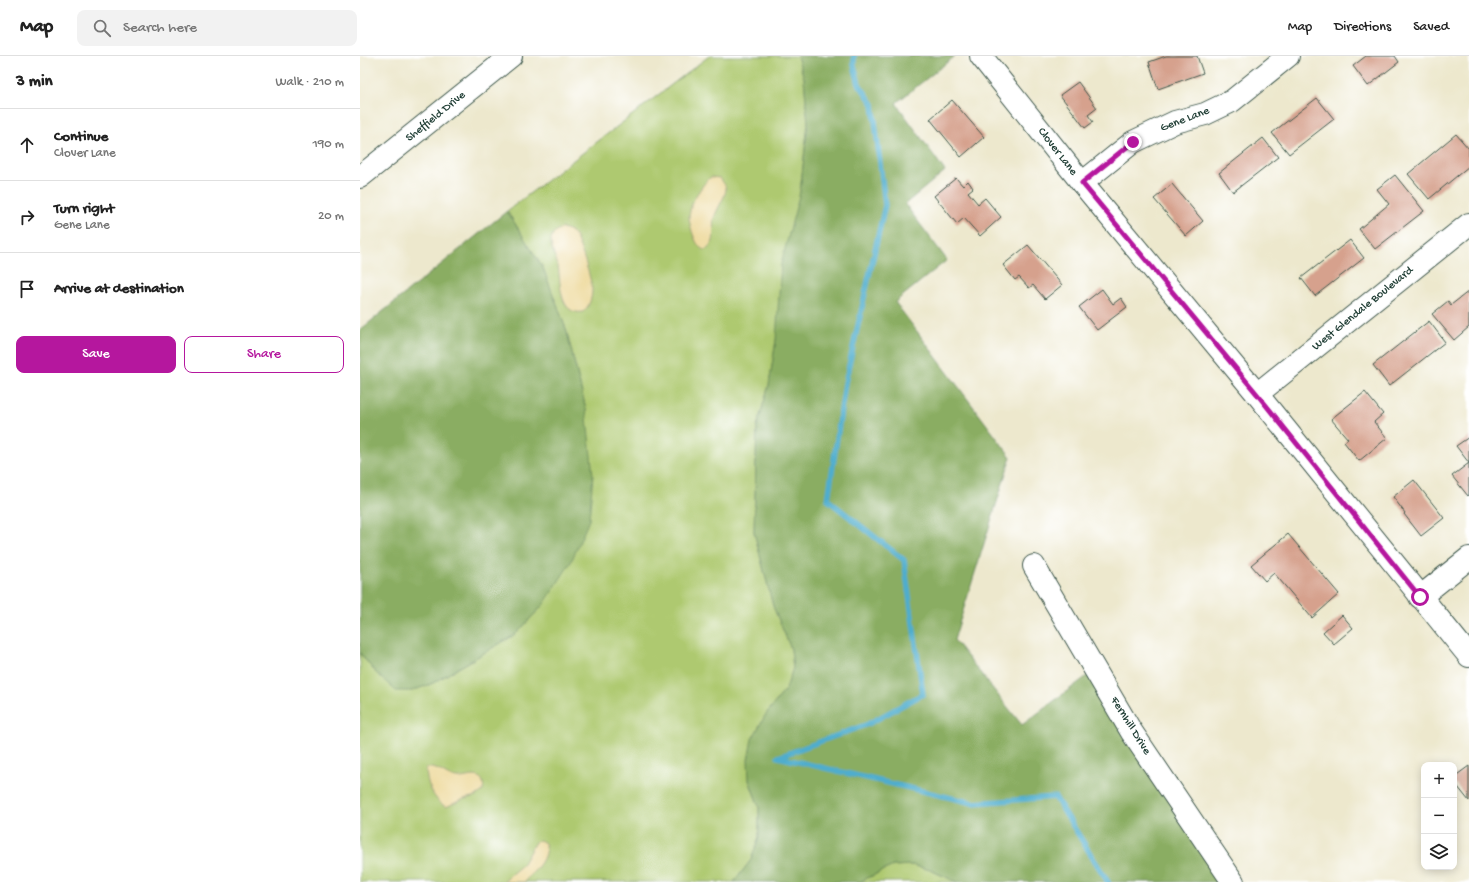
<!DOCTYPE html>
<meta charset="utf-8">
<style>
:root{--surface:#fff;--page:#f2f2f2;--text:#222;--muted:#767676;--line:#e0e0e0;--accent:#b5179e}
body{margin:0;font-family:"Gochi Hand",sans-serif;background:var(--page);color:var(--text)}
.controls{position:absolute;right:12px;bottom:12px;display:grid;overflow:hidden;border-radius:8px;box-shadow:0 2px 10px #0003}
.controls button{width:36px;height:36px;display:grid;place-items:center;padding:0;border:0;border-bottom:1px solid var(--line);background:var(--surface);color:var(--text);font:20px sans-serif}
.stop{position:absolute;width:12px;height:12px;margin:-9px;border:3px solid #b5179e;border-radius:50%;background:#fff}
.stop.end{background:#b5179e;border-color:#fff;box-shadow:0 1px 4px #0008}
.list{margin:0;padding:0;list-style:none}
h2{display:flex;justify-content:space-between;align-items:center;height:52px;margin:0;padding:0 16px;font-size:17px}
h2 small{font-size:13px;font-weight:400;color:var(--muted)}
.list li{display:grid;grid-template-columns:26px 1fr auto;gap:12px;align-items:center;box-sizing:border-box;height:72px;padding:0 16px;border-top:1px solid var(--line)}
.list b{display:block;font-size:15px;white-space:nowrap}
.list p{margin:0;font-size:13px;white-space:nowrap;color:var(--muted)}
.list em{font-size:13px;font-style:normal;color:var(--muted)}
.actions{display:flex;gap:8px;padding:12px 16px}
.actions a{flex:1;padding:9px 0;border:1px solid var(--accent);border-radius:8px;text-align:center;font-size:14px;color:var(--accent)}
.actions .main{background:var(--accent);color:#fff}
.icon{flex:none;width:22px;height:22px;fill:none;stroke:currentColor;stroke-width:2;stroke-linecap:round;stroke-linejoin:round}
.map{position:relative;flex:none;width:1109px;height:826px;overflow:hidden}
header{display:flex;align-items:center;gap:24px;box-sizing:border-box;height:56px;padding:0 20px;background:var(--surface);border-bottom:1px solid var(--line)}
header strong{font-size:19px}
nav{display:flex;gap:22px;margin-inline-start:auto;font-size:14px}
.search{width:280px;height:36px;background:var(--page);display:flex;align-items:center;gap:10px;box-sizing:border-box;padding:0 14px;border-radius:8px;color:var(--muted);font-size:15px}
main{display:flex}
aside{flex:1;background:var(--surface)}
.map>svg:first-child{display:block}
.green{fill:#aec970;stroke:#668352}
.forest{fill:#8aad62;stroke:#54754b}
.sand{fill:#eeda9e;stroke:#868c69}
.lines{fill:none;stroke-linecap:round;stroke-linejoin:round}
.stream{stroke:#4fadcd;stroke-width:5.5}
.building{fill:#d6a18d}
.minor-casing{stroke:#3e574b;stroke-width:24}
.minor{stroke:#fff;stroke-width:22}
.route{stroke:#b5179e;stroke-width:5}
.labels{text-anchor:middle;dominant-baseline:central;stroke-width:4;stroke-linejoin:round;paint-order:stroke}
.street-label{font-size:12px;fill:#1f3d34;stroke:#fff}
</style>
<header>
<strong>Map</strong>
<div class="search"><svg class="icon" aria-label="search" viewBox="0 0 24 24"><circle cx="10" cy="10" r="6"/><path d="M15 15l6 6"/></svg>Search here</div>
<nav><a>Map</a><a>Directions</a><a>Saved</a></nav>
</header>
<main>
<aside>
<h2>3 min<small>Walk · 210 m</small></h2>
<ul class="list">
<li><svg class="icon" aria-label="ahead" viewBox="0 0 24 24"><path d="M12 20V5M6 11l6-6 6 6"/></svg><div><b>Continue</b><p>Clover Lane</p></div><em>190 m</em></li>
<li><svg class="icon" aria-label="right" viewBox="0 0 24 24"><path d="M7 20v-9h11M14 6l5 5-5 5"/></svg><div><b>Turn right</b><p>Gene Lane</p></div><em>20 m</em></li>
<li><svg class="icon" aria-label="arrive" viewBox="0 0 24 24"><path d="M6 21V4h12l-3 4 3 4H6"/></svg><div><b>Arrive at destination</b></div></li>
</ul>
<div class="actions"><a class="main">Save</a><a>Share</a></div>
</aside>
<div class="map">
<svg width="1109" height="826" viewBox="0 0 1109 826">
<rect width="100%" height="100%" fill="#fff"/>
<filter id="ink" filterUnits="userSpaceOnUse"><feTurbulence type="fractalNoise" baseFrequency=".025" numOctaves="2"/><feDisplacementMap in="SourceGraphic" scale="8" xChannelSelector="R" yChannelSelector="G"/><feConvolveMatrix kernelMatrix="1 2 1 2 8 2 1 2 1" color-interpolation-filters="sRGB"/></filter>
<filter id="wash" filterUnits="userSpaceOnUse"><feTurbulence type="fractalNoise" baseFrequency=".012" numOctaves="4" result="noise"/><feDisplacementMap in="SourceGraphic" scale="16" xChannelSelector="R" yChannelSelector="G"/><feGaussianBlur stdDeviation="0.9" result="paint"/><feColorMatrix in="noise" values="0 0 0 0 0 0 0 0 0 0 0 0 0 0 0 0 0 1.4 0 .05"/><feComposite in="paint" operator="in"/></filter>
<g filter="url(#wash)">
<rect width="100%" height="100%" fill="#ede8cd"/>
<!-- green -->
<g class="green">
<polygon points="349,0 437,0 444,22 448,67 440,136 409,329 397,370 394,476 413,550 431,593 433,612 426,633 406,658 389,724 399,751 399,782 391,804 374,826 0,826 0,597 16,617 52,635 73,627 156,578 184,548 226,353 206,273 183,212 147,155"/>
<polygon points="552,809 570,814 597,826 499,826 533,810"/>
</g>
<!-- forest -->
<g class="forest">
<polygon points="437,0 595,0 536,47 585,115 545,148 587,204 535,246 651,401 594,584 662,669 735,614 873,826 597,826 570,814 552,809 533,810 499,826 374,826 391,804 399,782 399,751 389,724 388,704 392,683 406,658 426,633 433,612 431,593 413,550 394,476 397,370 409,329 416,284 421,208 440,136 448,67 444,22"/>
<polygon points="147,155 183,212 206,273 226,353 233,419 229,464 211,506 184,548 156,578 73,627 52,635 36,635 16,617 0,597 0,274"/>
</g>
<!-- sand -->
<g class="sand">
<path d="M351,121L360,122L365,129L366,134C364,144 357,152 354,162C352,171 356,182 351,189C339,207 329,168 329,161C330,151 334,142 339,135C343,129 346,125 351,121Z"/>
<path d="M202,172C206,173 210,174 213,177C219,184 232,224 232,234C232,242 229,251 223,256C198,260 201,225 198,210C196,201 188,189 192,180C194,175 198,174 202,172Z"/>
<path d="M66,712C78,710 85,720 96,722C104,723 112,718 119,721C124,724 124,730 123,735L116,740L104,743L86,751C73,744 66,727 66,712Z"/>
<path d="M180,784L185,787C189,803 173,816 164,826H142L162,809L175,786Z"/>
</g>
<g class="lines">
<!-- stream -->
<polyline class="stream" points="494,0 494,9 499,28 513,48 525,149 485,327 468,444 544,504 563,638 508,668 418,701 613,747 695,741 748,826"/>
</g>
<g id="blocks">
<!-- building -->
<g class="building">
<polygon points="806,0 837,0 843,17 798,33 789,6"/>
<polygon points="1006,0 1035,0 1039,6 1008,30 993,10"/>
<polygon points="718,26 737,52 728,59 733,66 725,72 700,39"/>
<polygon points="957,42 974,63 929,98 912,77"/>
<polygon points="592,44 624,81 601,101 570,63"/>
<polygon points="1096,78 1109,93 1109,110 1069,143 1048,118"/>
<polygon points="903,82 918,101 873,136 859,117"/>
<polygon points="1035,119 1064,155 1015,193 999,173 1029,148 1017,133"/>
<polygon points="596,122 603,130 608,125 613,132 608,136 618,148 625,142 641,161 620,180 604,162 597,168 574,140"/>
<polygon points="812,128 843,165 826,180 794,143"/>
<polygon points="990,184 1004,202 955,240 941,222"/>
<polygon points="668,189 702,229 685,243 673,229 669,232 659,221 655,224 643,209"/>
<polygon points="742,233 753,248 761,242 767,251 737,274 719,251"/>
<polygon points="1109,235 1109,271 1094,284 1072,258 1088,245 1091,249"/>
<polygon points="1069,265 1085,286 1029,330 1013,309"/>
<polygon points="1005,336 1023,358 1014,366 1027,382 999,405 984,386 988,383 971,363"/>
<polygon points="1109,381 1109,439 1108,440 1092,420 1109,407 1096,390"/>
<polygon points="1054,424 1084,462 1061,480 1044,458 1045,457 1033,441"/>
<polygon points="928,478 979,538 952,562 914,517 905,525 891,509"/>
<polygon points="982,559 993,572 974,588 963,576"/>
<polygon points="1109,710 1109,745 1094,726 1094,721"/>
</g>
</g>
</g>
<g filter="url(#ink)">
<use href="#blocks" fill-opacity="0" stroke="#3e574b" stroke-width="1"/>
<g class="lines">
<defs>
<g id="minor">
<polyline points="621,0 722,127 897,338 1109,600"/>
<polyline points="0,121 151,0"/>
<polyline points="722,127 773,86 815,66 845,58 872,45 928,0"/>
<polyline points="897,338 1109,168"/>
<polyline points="674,510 771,675 873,826"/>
<polyline points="1060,541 1109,502"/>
</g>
</defs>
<!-- minor casing -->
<use href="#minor" class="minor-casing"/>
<!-- minor -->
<use href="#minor" class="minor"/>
</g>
</g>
<g class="lines" filter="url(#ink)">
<!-- route -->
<polyline class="route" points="773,86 722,127 897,338 1060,541"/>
</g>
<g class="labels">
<!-- street labels -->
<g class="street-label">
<text transform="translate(76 61) rotate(-39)">Sheffield Drive</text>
<text transform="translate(825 64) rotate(-21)">Gene Lane</text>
<text transform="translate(697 96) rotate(52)">Clover Lane</text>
<text transform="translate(1003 253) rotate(-39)">West Glendale Boulevard</text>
<text transform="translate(770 670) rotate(58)">Fernhill Drive</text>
</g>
</g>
</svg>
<div class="controls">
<button>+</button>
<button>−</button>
<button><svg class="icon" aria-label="layers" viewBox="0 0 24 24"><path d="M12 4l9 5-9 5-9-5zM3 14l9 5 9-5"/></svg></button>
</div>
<div class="stop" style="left:1060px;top:541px"></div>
<div class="stop end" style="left:773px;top:86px"></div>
</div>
</main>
